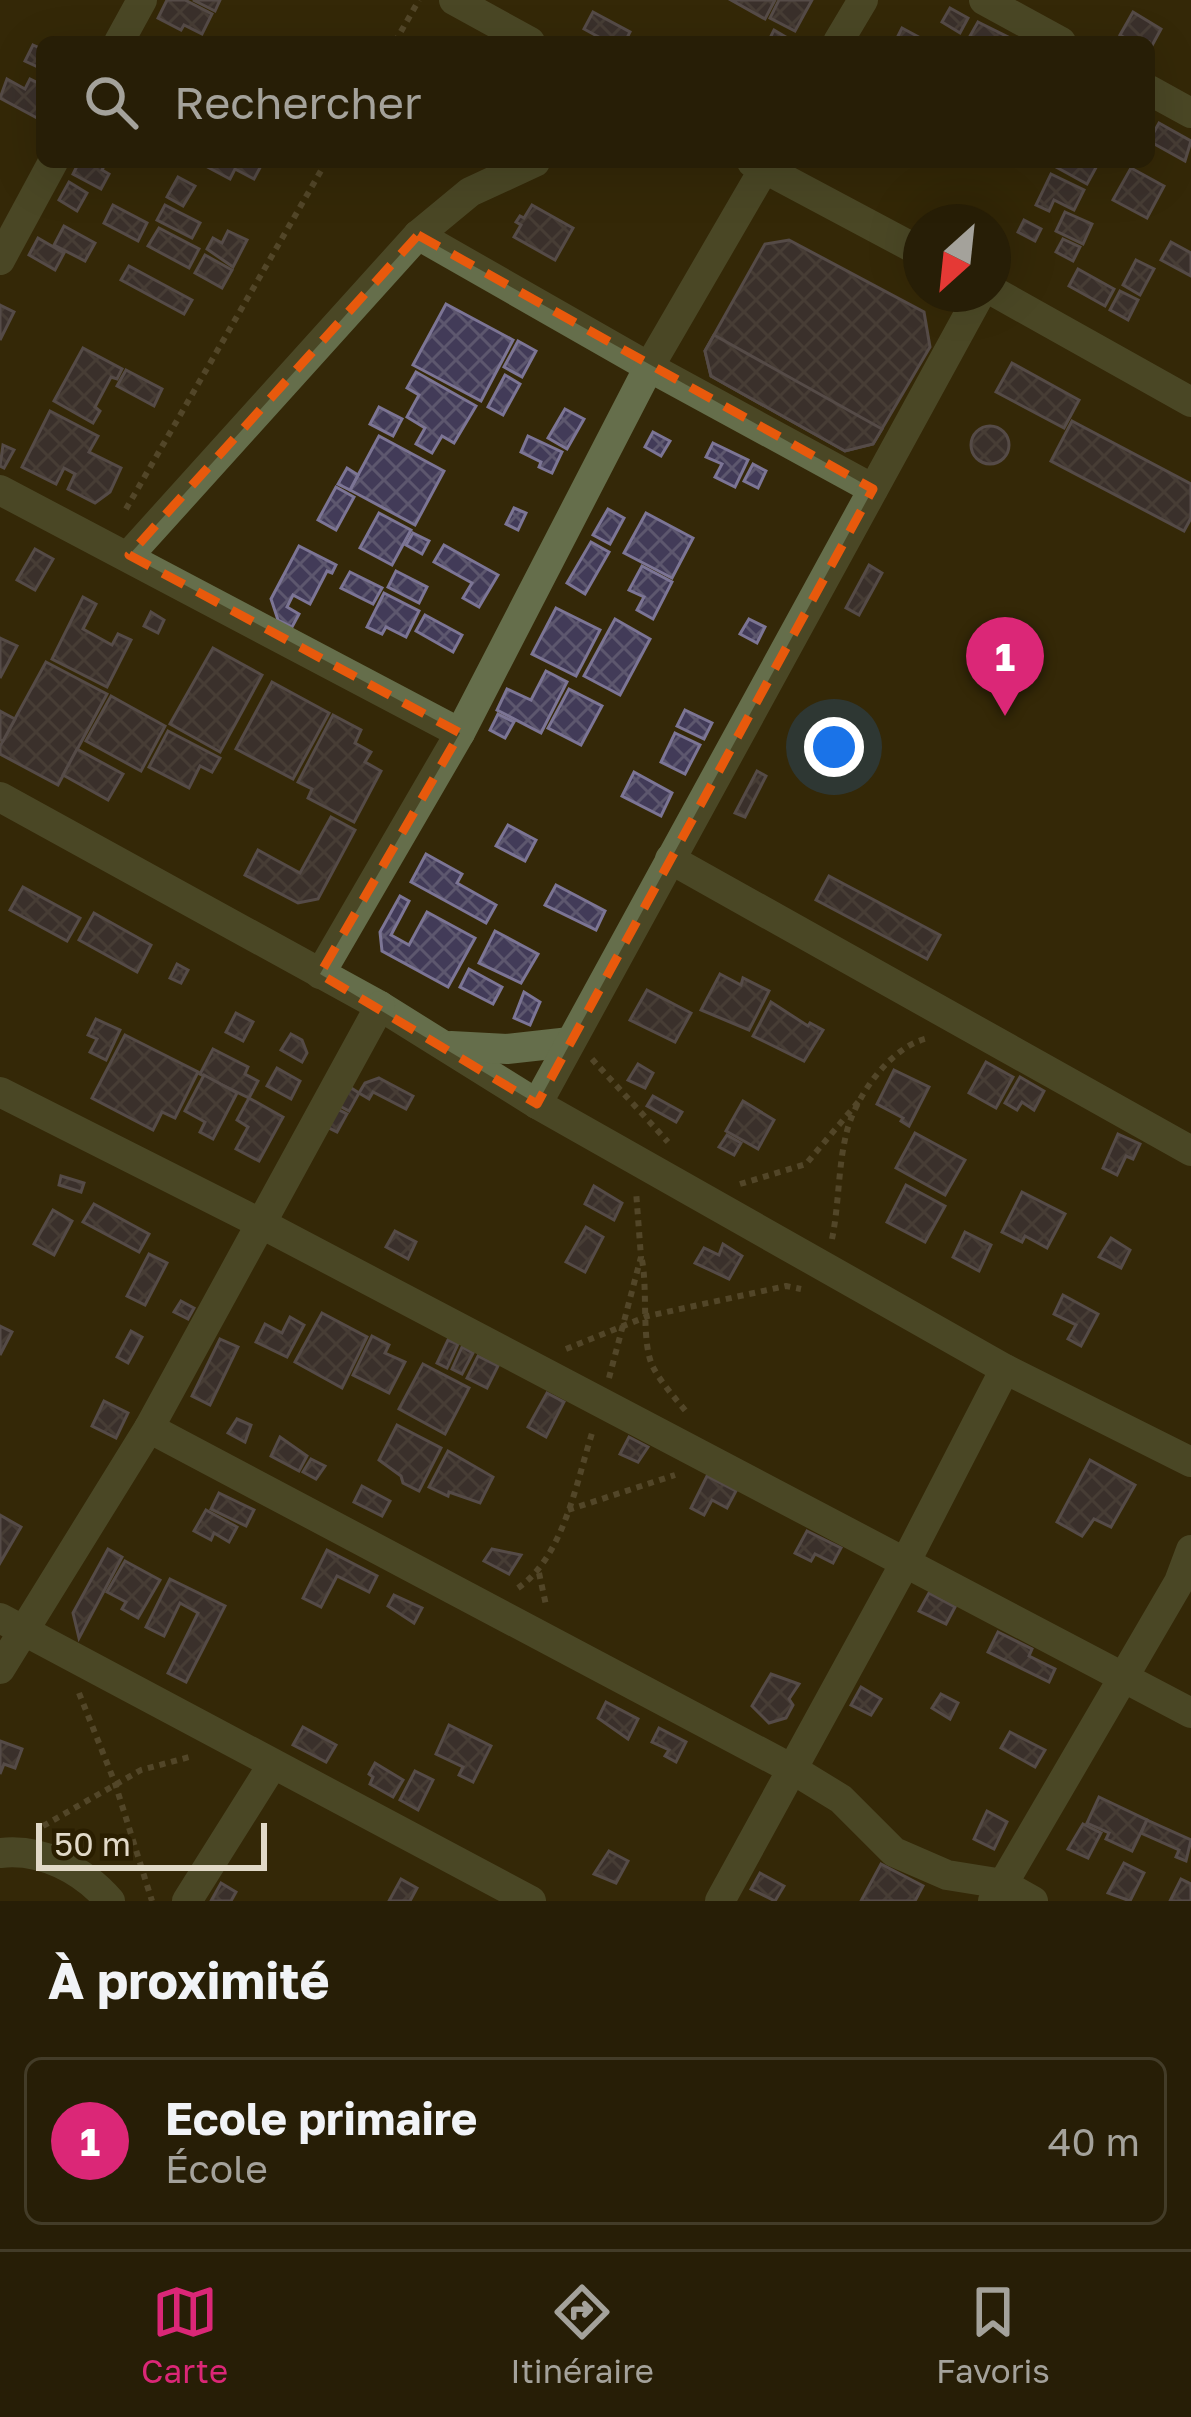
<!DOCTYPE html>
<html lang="fr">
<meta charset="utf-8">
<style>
:root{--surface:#271e06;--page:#332b14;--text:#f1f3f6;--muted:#a4a29b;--line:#433c28;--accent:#db2777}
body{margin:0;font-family:"Golos Text",sans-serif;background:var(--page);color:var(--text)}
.compass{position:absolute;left:903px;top:204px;width:108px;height:108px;border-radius:50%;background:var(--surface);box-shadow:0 12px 48px #0002;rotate:207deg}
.scale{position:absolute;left:36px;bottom:30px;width:231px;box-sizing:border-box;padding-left:12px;border:6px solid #e1d9c8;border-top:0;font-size:33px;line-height:42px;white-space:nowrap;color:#e1d9c8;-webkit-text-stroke:9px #2a1e00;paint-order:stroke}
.you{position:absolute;left:834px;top:747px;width:42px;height:42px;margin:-30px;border:9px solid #fff;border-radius:50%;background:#1a73e8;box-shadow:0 0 0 18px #1a73e833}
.badge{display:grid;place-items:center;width:78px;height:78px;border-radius:50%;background:var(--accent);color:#fff;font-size:39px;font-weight:700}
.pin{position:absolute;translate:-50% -99px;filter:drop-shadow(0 3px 6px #0008)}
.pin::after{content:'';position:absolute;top:63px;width:42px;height:36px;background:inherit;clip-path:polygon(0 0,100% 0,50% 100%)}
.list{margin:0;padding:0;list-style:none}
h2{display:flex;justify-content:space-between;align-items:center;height:156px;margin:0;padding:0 48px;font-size:51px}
h2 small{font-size:39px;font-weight:400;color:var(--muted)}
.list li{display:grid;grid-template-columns:78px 1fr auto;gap:36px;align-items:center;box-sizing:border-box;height:168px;margin:0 24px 24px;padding:0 24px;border:3px solid var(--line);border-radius:18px}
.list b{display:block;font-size:45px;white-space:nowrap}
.list p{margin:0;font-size:39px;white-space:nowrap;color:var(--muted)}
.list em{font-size:39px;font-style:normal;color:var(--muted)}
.icon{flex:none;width:66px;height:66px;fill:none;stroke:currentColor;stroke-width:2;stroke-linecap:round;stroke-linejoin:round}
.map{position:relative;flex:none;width:1191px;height:1901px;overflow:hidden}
.search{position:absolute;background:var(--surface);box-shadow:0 12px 48px #0002;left:36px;right:36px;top:36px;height:132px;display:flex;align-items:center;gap:30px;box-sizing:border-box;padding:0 42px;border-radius:18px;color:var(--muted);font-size:45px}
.sheet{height:348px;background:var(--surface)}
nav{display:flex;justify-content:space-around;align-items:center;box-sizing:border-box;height:168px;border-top:3px solid var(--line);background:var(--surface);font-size:33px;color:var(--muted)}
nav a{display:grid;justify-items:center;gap:6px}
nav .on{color:var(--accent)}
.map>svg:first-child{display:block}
.building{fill:url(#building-cross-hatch);stroke:#7c7595;stroke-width:3}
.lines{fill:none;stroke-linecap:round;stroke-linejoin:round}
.path{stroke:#766c51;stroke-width:6;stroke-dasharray:6 6;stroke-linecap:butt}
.minor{stroke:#656e4b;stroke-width:30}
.marked{fill:none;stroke:#e8590c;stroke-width:9;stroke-dasharray:24 15;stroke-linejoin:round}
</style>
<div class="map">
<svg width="1191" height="1901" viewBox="0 0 1191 1901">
<defs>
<pattern id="building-cross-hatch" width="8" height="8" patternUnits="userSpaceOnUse" patternTransform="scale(3)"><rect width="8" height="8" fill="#423b58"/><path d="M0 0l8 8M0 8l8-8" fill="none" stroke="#5d576e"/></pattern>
</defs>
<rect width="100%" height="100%" fill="#342808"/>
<!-- building -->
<g class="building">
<polygon points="167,0 185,0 212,14 202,34 184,25 181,30 158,18"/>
<polygon points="193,0 220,0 215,11"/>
<polygon points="731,0 775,0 765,19"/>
<polygon points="779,0 812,0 795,31 770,18"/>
<polygon points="950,8 968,18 960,33 942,22"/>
<polygon points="593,12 630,32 625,42 608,42 584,29"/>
<polygon points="1133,12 1161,29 1149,51 1149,42 1132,42 1120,35"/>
<polygon points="978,22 1014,40 1013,42 982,42 970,36"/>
<polygon points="902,28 928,42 895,42"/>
<polygon points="774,30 789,39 788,42 768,42"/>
<polygon points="33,45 42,49 42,69 25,61"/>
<polygon points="7,79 25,89 30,79 42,85 42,107 37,118 0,98"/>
<polygon points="1159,123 1191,141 1185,161 1149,141"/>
<polygon points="79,162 106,162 102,170 109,174 101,189 73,174"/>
<polygon points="198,162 263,162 254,179 235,169 230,179"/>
<polygon points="1059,162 1099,162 1087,184 1056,167"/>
<polygon points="1131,168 1164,186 1147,218 1113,200"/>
<polygon points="1051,174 1084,190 1074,210 1054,200 1049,211 1036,205"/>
<polygon points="178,177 195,186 183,206 167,197"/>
<polygon points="69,182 87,193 77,211 59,200"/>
<polygon points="113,205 147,223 138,241 104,223"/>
<polygon points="165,205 200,223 192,238 157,220"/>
<polygon points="532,205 573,228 555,260 514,237 521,225 516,222 520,216 524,218"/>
<polygon points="1065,212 1092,224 1083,244 1056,231"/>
<polygon points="1024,220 1041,229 1035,241 1018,232"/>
<polygon points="64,226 95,243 85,261 54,245"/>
<polygon points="159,228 199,249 189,268 148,246"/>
<polygon points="228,231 247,240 233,267 207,249 213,238 222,243"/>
<polygon points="38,238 64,253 55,270 29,255"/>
<polygon points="1063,239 1080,247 1073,261 1056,252"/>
<polygon points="789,240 924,312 930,347 873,444 845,451 711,376 705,351 765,244"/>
<polygon points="1171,242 1191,253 1191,276 1161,260"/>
<polygon points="205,255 232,270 222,288 195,273"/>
<polygon points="1136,260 1154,269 1140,295 1123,285"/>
<polygon points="129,266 192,300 184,314 121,280"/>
<polygon points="1078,269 1114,289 1105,306 1069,286"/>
<polygon points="1120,291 1138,300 1128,320 1110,310"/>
<polygon points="446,304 513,340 481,401 413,365"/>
<polygon points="0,305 14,312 0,340"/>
<polygon points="714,335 882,429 873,444 845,451 711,376 705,351"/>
<polygon points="518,341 536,351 522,377 504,367"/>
<polygon points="83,348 122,369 117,379 111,377 95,407 100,411 93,423 54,401"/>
<polygon points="1012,363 1079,400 1064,428 996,392"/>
<polygon points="126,370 162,389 154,406 117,386"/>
<polygon points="416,372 476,406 454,443 442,436 432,453 416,444 425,428 407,417 419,395 407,388"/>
<polygon points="505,375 520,384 503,415 488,407"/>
<polygon points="379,407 402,419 393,436 370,424"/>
<polygon points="565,409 584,419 567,449 548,438"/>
<polygon points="50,411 98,436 89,452 121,468 110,492 95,503 68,489 75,474 64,468 56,484 22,467"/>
<polygon points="1072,421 1191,484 1191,518 1184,531 1051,461"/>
<circle cx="990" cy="445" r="19"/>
<polygon points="653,432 670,441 661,456 645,447"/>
<polygon points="379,436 444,471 415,525 350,490"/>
<polygon points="528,436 562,452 552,473 539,467 541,462 521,452"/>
<polygon points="713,443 748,460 735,487 715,477 722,464 706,457"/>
<polygon points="3,445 14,450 4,468 0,466"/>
<polygon points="753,464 766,471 758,488 744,481"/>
<polygon points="347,468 358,475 350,490 338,484"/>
<polygon points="336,487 354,497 336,530 318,520"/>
<polygon points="514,508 526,513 518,530 506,524"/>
<polygon points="608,509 624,518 610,544 593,535"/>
<polygon points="379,513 411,530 392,565 360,548"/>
<polygon points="646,513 693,538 672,578 624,553"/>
<polygon points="413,533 429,541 422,554 406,545"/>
<polygon points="591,542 609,552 585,594 567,583"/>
<polygon points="444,545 498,575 479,607 463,598 472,583 434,562"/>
<polygon points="299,546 336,565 332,573 327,571 310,604 293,595 287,607 299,614 292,627 278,620 271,599"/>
<polygon points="35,549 53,559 35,590 17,580"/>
<polygon points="869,565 882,573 859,615 846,608"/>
<polygon points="642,566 672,582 653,619 637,610 644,597 629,590"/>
<polygon points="396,571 427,587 419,603 388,587"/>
<polygon points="350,572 382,588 373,604 341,588"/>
<polygon points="384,593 419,611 406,637 386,627 382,634 367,627"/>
<polygon points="83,597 96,604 83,629 112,645 118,634 131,640 107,687 52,659"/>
<polygon points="556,608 600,630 576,676 532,654"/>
<polygon points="151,612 164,620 158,633 144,626"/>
<polygon points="425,615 462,635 453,652 416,631"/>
<polygon points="615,619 650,639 620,695 584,676"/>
<polygon points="749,619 765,627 757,643 740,634"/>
<polygon points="0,638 17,646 0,678"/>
<polygon points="213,648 262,675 220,752 170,724"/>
<polygon points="46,662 107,694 58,785 0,754 0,746"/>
<polygon points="546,671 567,682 541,733 497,710 507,689 531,700"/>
<polygon points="272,682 329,713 293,779 236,749"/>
<polygon points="569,689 602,706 581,745 548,728"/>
<polygon points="111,696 165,726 141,771 86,741"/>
<polygon points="685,710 712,723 704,739 677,726"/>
<polygon points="0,711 15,719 3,741 0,740"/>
<polygon points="498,714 514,722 505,738 490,730"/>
<polygon points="333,715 361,730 355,743 371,752 365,762 381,771 354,822 308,798 312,789 298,782"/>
<polygon points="168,731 220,758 212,772 200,766 189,788 149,767"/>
<polygon points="675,733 700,745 685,774 661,762"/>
<polygon points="77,749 123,774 108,800 63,775"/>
<polygon points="757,771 766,776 745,817 735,813"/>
<polygon points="634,772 672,793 661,816 622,796"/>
<polygon points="331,817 355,830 318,899 298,903 245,875 258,850 300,873"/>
<polygon points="508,825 536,840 525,861 496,846"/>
<polygon points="426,854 462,874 457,883 496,905 486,923 411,882"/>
<polygon points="829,876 940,935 927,959 816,900"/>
<polygon points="556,885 605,911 596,930 545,905"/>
<polygon points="23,887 80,918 67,941 10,910"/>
<polygon points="400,896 409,901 391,935 409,945 427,912 475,938 448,987 382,951 380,932"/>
<polygon points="94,913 151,945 137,972 79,940"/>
<polygon points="495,931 538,954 521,983 479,963"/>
<polygon points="177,964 188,970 181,983 170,978"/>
<polygon points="469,969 502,987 493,1004 460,987"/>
<polygon points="720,974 741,985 743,978 769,991 749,1030 701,1010"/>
<polygon points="647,990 691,1013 675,1042 630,1020"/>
<polygon points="524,992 540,1002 530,1025 514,1018"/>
<polygon points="771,1002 808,1026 810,1023 823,1030 804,1061 753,1036"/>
<polygon points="236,1013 253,1022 243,1041 226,1032"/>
<polygon points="96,1019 120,1030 106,1060 90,1052 97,1039 88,1035"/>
<polygon points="291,1034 302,1040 307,1053 302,1062 281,1050"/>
<polygon points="125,1035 198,1072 175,1118 162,1112 153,1130 92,1098"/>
<polygon points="213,1049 248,1067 245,1074 258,1081 249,1098 200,1074"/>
<polygon points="986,1062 1013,1077 996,1108 969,1093"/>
<polygon points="638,1064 653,1073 645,1088 628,1080"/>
<polygon points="277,1068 300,1081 291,1099 267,1086"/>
<polygon points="894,1070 929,1087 909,1126 901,1121 903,1118 877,1104"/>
<polygon points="204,1075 237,1093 213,1139 200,1132 205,1122 185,1111"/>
<polygon points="1020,1077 1044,1091 1034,1110 1022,1102 1017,1110 1005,1103"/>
<polygon points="379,1078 413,1096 406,1109 373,1092 369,1099 359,1093 365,1083"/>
<polygon points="345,1084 359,1093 349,1111 334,1103"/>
<polygon points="653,1096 682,1112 676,1122 647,1106"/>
<polygon points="249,1098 283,1117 259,1161 236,1149 248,1127 237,1120"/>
<polygon points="743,1101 774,1120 758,1149 726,1131"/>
<polygon points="333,1107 347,1114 337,1132 323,1125"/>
<polygon points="915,1133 965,1160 945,1195 896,1168"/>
<polygon points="1118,1134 1140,1144 1133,1159 1126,1156 1117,1175 1103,1168"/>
<polygon points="727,1135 741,1143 734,1155 719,1147"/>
<polygon points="61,1176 84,1183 81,1192 59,1185"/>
<polygon points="906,1185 945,1206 925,1242 887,1222"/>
<polygon points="594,1186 622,1203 614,1220 585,1204"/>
<polygon points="1022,1192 1065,1214 1047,1248 1025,1236 1022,1242 1002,1232"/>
<polygon points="94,1204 149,1234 139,1252 83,1222"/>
<polygon points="53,1210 72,1221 54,1255 34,1244"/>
<polygon points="586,1227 603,1237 585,1272 566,1262"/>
<polygon points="395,1231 416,1242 408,1259 386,1247"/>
<polygon points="965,1232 991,1245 979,1271 953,1257"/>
<polygon points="1111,1238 1130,1250 1121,1268 1099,1257"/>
<polygon points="723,1244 742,1256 729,1279 695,1263 704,1248 719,1255"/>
<polygon points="149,1254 167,1263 145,1305 127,1296"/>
<polygon points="1063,1295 1098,1314 1081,1346 1068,1339 1076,1325 1054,1314"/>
<polygon points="181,1301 194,1308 188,1319 174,1312"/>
<polygon points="322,1313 367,1337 342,1388 295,1362"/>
<polygon points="290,1317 304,1325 287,1357 256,1342 265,1324 282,1333"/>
<polygon points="0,1326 12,1332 0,1355"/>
<polygon points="131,1331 142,1337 128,1363 117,1357"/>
<polygon points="372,1336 389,1345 385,1353 405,1362 389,1393 353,1375"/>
<polygon points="220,1339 238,1347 210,1405 192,1396"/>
<polygon points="448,1340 458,1344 447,1368 437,1363"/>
<polygon points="462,1347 473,1353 462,1374 452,1369"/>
<polygon points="478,1356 498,1366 487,1388 467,1378"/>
<polygon points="423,1364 469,1388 445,1434 399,1409"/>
<polygon points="547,1393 564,1402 546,1437 528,1427"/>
<polygon points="104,1401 128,1413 116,1438 92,1426"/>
<polygon points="237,1419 251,1425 245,1442 228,1433"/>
<polygon points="397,1425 441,1448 419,1491 403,1483 401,1476 379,1460"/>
<polygon points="280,1437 307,1456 299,1471 271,1456"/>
<polygon points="629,1437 648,1447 638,1462 620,1454"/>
<polygon points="448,1451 493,1477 480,1503 449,1492 448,1496 429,1487"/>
<polygon points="311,1459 325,1466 316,1479 303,1472"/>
<polygon points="1090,1460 1135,1485 1111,1527 1094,1519 1082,1536 1057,1522"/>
<polygon points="707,1476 736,1491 727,1508 712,1500 704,1515 691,1508"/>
<polygon points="362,1486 390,1501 382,1516 354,1502"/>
<polygon points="219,1493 254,1510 246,1526 211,1509"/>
<polygon points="206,1510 237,1527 229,1542 214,1533 211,1540 194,1531"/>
<polygon points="0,1515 21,1527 0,1563"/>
<polygon points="807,1531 841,1548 833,1563 815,1554 811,1561 795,1553"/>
<polygon points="108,1549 122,1557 79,1638 73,1613"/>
<polygon points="492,1549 521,1555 509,1574 484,1561"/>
<polygon points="327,1550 377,1576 369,1592 337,1576 321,1607 303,1598"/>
<polygon points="125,1561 160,1580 138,1618 122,1609 126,1602 107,1592"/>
<polygon points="170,1579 225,1606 186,1682 168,1673 198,1613 180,1603 164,1636 146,1627"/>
<polygon points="929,1593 955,1607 946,1624 919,1611"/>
<polygon points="394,1595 422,1608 414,1623 388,1606"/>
<polygon points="998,1632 1032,1649 1029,1656 1055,1669 1049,1682 988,1652"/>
<polygon points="771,1674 799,1684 789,1699 793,1705 786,1718 769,1723 752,1706"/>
<polygon points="861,1687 881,1699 871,1715 851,1705"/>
<polygon points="941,1694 958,1703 950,1719 932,1708"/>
<polygon points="606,1702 638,1719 628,1739 598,1718"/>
<polygon points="449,1725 491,1746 473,1782 459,1775 463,1767 436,1754"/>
<polygon points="303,1727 336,1745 326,1762 293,1745"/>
<polygon points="659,1728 686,1742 676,1762 665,1756 669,1750 652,1742"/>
<polygon points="1010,1732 1045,1750 1035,1767 1001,1748"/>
<polygon points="0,1741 22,1749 15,1768 4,1764 0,1774"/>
<polygon points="375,1763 403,1780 393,1797 370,1784 373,1777 369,1774"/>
<polygon points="415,1771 433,1780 418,1810 400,1800"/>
<polygon points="1099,1797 1147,1820 1132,1851 1106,1839 1109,1833 1087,1823"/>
<polygon points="987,1811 1007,1822 994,1849 974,1839"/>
<polygon points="1147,1820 1191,1840 1186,1861 1176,1857 1179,1850 1141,1833"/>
<polygon points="1083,1824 1101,1833 1088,1858 1068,1849"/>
<polygon points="609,1851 628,1861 616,1883 594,1874"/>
<polygon points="1124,1863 1144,1873 1130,1901 1108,1893"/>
<polygon points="881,1864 923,1886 915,1901 861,1901"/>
<polygon points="760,1873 784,1886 775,1901 751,1889"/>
<polygon points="401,1879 417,1888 410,1901 389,1901"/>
<polygon points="1181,1879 1191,1884 1191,1901 1170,1901"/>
<polygon points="221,1883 236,1892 231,1901 211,1901"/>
</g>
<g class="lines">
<!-- path -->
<g class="path">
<polyline points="395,42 419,0"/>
<polyline points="126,509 326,162"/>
<polyline points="592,1059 668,1142"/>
<polyline points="740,1184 806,1164 859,1101"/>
<path d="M832,1239C839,1205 838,1168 846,1135C854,1098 891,1045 929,1038"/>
<path d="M642,1260C648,1291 641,1343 653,1367C661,1383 677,1400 688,1414"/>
<polyline points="566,1349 648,1316 786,1286 801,1289"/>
<polyline points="609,1378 641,1257 636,1191"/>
<polyline points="568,1510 675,1475"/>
<polyline points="539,1573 546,1605"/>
<path d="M518,1588C564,1556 576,1483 593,1430"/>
<polyline points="79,1693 115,1783 152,1901"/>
<polyline points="43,1826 141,1770 193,1756"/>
</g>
<!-- minor -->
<g class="minor">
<polyline points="454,0 530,42"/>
<polyline points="984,0 1061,42"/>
<polyline points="119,42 142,0"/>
<polyline points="838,42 863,0"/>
<polyline points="1149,90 1191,113"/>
<polyline points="752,162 921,252"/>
<polyline points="418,235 649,367 873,489"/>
<polyline points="0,260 53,162"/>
<polyline points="993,291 1191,402"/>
<polyline points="0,490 460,733"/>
<polyline points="129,555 418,235 470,192 535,162"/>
<polyline points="0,797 380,1006 537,1104 1005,1369 1191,1462"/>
<polyline points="670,859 1191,1151"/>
<polyline points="320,974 460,733 649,367 768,162"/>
<polyline points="451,1046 507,1049 570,1042"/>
<polyline points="0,1092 262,1224 1191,1713"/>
<polyline points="537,1104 980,294"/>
<polyline points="149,1428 792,1769 841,1799 894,1852 947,1875 1003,1884 1033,1901"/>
<polyline points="0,1618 531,1901"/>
<polyline points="0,1669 149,1428 380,1006"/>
<path d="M0,1853C42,1848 83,1870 110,1901"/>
<polyline points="187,1901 273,1764"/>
<polyline points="720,1901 904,1565 1005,1369"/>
<polyline points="993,1901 1179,1582 1191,1550"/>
</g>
</g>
<!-- marked area -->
<path d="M0 0H1191V1901H0ZM418,235L873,489L537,1104L320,974L460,733L129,555Z" fill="#342808" fill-opacity=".55" fill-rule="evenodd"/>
<path class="marked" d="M418,235L873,489L537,1104L320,974L460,733L129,555Z"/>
</svg>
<svg class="compass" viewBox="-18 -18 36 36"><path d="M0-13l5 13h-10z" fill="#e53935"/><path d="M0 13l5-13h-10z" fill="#a4a29b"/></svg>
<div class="scale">50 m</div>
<div class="you"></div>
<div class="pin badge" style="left:1005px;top:716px">1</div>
<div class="search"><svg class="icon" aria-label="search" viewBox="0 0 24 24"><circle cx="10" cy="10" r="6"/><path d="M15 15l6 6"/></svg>Rechercher</div>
</div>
<section class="sheet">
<h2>À proximité<small></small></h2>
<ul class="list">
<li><span class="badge">1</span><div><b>Ecole primaire</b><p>École</p></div><em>40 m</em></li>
</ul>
</section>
<nav>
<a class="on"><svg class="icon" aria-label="map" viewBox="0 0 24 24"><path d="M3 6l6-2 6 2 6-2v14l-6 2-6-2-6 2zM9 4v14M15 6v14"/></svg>Carte</a>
<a><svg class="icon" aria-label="directions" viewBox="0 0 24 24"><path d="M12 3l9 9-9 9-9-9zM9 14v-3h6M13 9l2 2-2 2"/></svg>Itinéraire</a>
<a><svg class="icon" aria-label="saved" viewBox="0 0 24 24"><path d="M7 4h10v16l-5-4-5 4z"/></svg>Favoris</a>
</nav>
